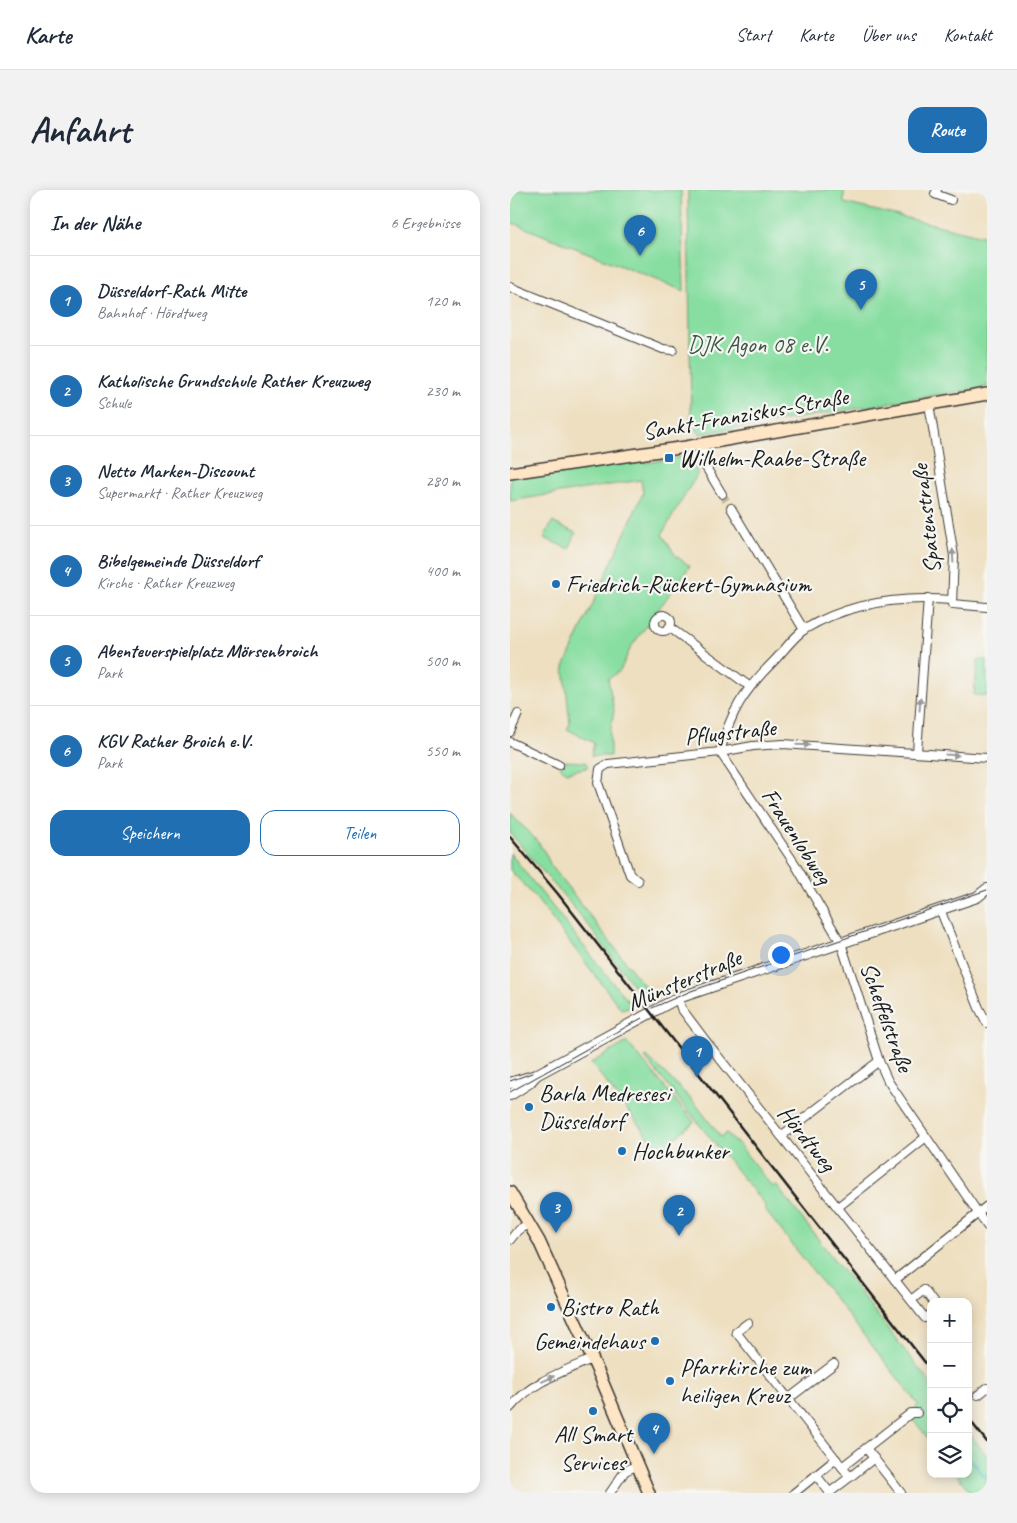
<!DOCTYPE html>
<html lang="de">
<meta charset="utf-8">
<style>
:root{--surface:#fff;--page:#f2f2f3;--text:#1f2937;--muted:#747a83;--line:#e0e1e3;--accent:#1f6fb2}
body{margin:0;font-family:Caveat,sans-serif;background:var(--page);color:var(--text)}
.controls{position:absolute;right:15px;bottom:15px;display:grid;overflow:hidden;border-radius:10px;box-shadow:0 2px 12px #0003}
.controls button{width:45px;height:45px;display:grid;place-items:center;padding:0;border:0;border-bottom:1px solid var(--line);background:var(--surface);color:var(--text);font:25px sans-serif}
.you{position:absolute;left:270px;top:764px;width:18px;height:18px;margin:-12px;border:4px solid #fff;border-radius:50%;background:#1a73e8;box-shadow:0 0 0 8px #1a73e833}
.badge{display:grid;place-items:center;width:32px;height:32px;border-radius:50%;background:var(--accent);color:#fff;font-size:16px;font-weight:700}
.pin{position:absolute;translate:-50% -41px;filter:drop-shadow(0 1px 2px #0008)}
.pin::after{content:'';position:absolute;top:26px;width:18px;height:15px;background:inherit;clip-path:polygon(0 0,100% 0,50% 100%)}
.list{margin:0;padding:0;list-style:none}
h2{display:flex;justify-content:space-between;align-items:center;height:65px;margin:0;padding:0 20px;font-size:21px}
h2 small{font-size:16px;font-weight:400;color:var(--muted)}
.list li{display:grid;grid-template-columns:32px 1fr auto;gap:15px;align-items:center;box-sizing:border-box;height:90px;padding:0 20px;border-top:1px solid var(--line)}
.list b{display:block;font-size:19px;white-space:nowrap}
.list p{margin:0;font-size:16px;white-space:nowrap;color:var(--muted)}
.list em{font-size:16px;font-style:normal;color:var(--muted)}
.actions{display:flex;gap:10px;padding:15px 20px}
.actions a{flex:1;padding:11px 0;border:1px solid var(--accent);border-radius:15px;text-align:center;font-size:18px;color:var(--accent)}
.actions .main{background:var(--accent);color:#fff}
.icon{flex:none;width:28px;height:28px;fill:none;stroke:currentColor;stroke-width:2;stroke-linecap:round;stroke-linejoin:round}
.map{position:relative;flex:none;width:477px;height:1303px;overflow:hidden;border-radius:15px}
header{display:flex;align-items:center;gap:30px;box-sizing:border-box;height:70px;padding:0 25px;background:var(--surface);border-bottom:1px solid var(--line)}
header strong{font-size:24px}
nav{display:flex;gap:28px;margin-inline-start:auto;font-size:18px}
.intro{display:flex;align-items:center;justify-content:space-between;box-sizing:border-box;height:120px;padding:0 30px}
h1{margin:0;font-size:35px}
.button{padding:12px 22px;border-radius:15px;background:var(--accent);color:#fff;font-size:18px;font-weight:700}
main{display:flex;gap:30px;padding:0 30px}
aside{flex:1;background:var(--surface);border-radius:15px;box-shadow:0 2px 12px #0003}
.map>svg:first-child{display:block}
.green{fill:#88dea1;stroke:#527d5e}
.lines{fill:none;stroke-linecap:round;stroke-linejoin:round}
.stream{stroke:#58c0d5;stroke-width:2.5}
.minor-tunnel{stroke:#c4b89f;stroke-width:8;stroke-dasharray:8 4;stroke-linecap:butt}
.minor-casing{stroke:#3c3935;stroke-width:10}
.tertiary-casing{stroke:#3c3935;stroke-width:12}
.secondary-casing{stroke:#3c3935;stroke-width:14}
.minor{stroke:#fff;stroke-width:8}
.tertiary{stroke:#fff;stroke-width:10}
.secondary{stroke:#fde5c5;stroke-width:11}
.tram{stroke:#1c1c1c;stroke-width:1}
.rail{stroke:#1c1c1c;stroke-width:2.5}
.oneway{fill:#999}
.poi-dot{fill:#1f6fb2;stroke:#f6f6f2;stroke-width:2}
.labels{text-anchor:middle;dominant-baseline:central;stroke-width:4.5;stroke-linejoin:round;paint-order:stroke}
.park-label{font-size:24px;fill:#3c5644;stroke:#f6f6f2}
.street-label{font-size:24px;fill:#1c1c1c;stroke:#f6f6f2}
.poi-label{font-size:24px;fill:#1c1c1c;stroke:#f6f6f2;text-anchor:start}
</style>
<header>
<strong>Karte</strong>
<nav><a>Start</a><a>Karte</a><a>Über uns</a><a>Kontakt</a></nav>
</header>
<div class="intro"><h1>Anfahrt</h1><a class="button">Route</a></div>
<main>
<aside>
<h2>In der Nähe<small>6 Ergebnisse</small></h2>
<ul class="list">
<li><span class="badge">1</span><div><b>Düsseldorf-Rath Mitte</b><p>Bahnhof · Hördtweg</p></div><em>120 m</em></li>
<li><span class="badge">2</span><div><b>Katholische Grundschule Rather Kreuzweg</b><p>Schule</p></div><em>230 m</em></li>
<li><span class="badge">3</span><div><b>Netto Marken-Discount</b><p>Supermarkt · Rather Kreuzweg</p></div><em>280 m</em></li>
<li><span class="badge">4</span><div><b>Bibelgemeinde Düsseldorf</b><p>Kirche · Rather Kreuzweg</p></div><em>400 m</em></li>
<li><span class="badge">5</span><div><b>Abenteuerspielplatz Mörsenbroich</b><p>Park</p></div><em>500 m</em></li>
<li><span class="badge">6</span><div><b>KGV Rather Broich e.V.</b><p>Park</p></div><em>550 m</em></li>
</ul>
<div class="actions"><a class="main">Speichern</a><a>Teilen</a></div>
</aside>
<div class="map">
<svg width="477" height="1303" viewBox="0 0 477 1303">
<rect width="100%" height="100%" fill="#f6f6f2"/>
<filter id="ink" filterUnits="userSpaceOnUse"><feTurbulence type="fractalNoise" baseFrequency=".02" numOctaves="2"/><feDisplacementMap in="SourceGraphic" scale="10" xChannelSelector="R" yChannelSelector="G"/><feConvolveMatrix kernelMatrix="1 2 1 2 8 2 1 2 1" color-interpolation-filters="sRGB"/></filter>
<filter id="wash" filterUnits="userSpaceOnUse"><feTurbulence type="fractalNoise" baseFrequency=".0096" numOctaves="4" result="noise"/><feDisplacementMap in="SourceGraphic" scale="20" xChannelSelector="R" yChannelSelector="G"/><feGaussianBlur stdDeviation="1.12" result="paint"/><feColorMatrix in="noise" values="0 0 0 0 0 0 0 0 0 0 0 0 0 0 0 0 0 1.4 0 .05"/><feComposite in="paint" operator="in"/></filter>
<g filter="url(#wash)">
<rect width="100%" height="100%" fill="#eedfc0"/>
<!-- green -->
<g class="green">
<polygon points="0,0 171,0 174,101 0,32"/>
<polygon points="178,0 334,0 334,13 477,47 477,197 190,244 181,232"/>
<polygon points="172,267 184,276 188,283 152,344 166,366 180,376 121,457 110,481 98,489 104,520 100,543 100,566 81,566 84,553 57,539 60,534 54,477 133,303 131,290 0,311 0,286 101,271 134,270 135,273"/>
<polygon points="42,332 66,343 59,359 34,348"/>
<polygon points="468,470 477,470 477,506 464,505"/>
<polygon points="54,571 75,572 78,576 76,578 57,582 50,577"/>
<path d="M0,623C15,640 33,652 40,674L142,806L133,808L70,725L0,643Z"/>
<polygon points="0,663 107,798 123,816 111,819 25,707 0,680"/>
<polygon points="117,852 184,932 149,961 81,873"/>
<polygon points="137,866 184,912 211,947 217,943 224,952 227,952 262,997 266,995 421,1194 421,1252 402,1228 408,1214 255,1020 255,1015 135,868"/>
<polygon points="458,1242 477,1266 477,1289 461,1271 477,1291 477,1303 461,1303 446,1284 458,1284"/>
</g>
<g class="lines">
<!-- stream -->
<polyline class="stream" points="462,1270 477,1290"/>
</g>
</g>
<g filter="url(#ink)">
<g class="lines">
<!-- minor-tunnel -->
<polyline class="minor-tunnel" points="212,304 221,318"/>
<defs>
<g id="minor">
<polyline points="427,0 425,4 441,10"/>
<polyline points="0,97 153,159 163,160"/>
<polyline points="419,214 444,366 442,414 477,417"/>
<polyline points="192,254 194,274 212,304"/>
<polyline points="221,318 294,440"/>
<circle cx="153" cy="433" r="8"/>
<polyline points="159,437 239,496"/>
<polyline points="0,542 8,524"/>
<polyline points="0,552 49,575"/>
<polyline points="210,562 285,674 331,753 369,871 378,891 477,1036"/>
<path d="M210,562C221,521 233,502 263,472C273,462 283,447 295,439C340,412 390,406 442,410"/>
<polyline points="407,562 418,408"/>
<polyline points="128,691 120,685 88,593 90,579 98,574 210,562 243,556 273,554 477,568"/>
<polyline points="430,719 469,818 477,833"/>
<polyline points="168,808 171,818 192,846 415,1128 421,1124"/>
<polyline points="271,946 369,871"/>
<polyline points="328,1017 416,947"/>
<polyline points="0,1050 8,1040 18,1034"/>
<polyline points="385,1090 477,1016"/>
<polyline points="401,1110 414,1100 423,1112"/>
<polyline points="238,1133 226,1142 340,1287 319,1303"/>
<polyline points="468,1205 477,1198"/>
<polyline points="278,1209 324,1174"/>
<path d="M0,1218C21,1192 52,1182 82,1169"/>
<polyline points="356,1258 391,1303"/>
<polyline points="332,1277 401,1223 407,1223"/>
<polyline points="306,1285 320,1303"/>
<polyline points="340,1287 364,1268"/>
<polyline points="100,1303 115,1281 128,1275"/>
<polyline points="284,1303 326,1269"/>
</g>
<g id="tertiary">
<polyline points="0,893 26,885 168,808 467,707 477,699"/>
<polyline points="0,905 19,893 26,885"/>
</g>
<g id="secondary">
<polyline points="0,283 176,257 477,204"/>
<polyline points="0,1002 29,1051 90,1186 139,1303"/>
</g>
</defs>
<!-- minor casing -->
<use href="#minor" class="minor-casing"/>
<!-- tertiary casing -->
<use href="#tertiary" class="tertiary-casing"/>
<!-- secondary casing -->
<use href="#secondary" class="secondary-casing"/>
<!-- minor -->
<use href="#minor" class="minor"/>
<!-- tertiary -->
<use href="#tertiary" class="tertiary"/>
<!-- secondary -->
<use href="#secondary" class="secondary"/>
<!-- tram -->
<g class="tram">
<polyline points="142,818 181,801 477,700"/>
<polyline points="0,891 22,883"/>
<polyline points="0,902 132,828"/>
</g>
<!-- rail -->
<g class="rail">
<polyline points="0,647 48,704 421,1180"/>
<polyline points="458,1228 477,1252"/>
</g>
</g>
<!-- one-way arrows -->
<defs><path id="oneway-solid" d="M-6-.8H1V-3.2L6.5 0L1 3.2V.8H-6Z" transform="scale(1.25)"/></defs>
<g class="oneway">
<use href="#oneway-solid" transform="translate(443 366) rotate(-93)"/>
<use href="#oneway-solid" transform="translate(410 514) rotate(-86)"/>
<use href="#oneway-solid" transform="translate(293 555) rotate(2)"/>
<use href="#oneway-solid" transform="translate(442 565) rotate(4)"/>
<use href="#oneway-solid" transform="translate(38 1189) rotate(-25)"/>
</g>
</g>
<!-- markers -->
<g class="poi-dot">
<rect x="154" y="263" width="10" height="10" rx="2.5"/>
<circle cx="46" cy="394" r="5"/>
<circle cx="19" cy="917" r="5"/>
<circle cx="112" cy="961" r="5"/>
<circle cx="41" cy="1117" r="5"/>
<circle cx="145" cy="1151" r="5"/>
<circle cx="160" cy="1191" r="5"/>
<circle cx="83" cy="1221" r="5"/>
</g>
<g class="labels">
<!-- park labels -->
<g class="park-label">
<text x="248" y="154">DJK Agon 08 e.V.</text>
</g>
<!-- street labels -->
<g class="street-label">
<text transform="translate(235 224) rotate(-10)">Sankt-Franziskus-Straße</text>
<text transform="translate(416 329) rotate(-97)">Spatenstraße</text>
<text transform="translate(220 542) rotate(-6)">Pflugstraße</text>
<text transform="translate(287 646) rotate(57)">Frauenlobweg</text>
<text transform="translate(174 790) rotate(-23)">Münsterstraße</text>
<text transform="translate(377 827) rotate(70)">Scheffelstraße</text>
<text transform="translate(297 948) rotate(51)">Hördtweg</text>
</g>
<!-- poi labels -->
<g class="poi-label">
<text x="169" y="268">Wilhelm-Raabe-Straße</text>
<text x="56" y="394">Friedrich-Rückert-Gymnasium</text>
<text x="29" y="903">Barla Medresesi<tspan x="29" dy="28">Düsseldorf</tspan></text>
<text x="122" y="961">Hochbunker</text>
<text x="51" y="1117">Bistro Rath</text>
<text x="135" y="1151" text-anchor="end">Gemeindehaus</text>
<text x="170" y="1177">Pfarrkirche zum<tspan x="170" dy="28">heiligen Kreuz</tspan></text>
<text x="83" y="1244" text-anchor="middle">All Smart<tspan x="83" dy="28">Services</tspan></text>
</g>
</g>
</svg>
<div class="controls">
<button>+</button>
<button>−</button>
<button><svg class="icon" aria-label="locate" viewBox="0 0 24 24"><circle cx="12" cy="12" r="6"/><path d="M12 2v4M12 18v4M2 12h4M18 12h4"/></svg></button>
<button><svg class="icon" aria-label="layers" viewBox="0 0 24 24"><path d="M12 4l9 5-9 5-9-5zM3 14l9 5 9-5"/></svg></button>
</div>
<div class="you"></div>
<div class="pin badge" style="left:187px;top:887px">1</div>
<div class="pin badge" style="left:169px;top:1046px">2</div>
<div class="pin badge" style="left:46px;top:1043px">3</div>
<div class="pin badge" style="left:144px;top:1264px">4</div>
<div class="pin badge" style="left:351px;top:120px">5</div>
<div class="pin badge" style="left:130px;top:66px">6</div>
</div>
</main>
